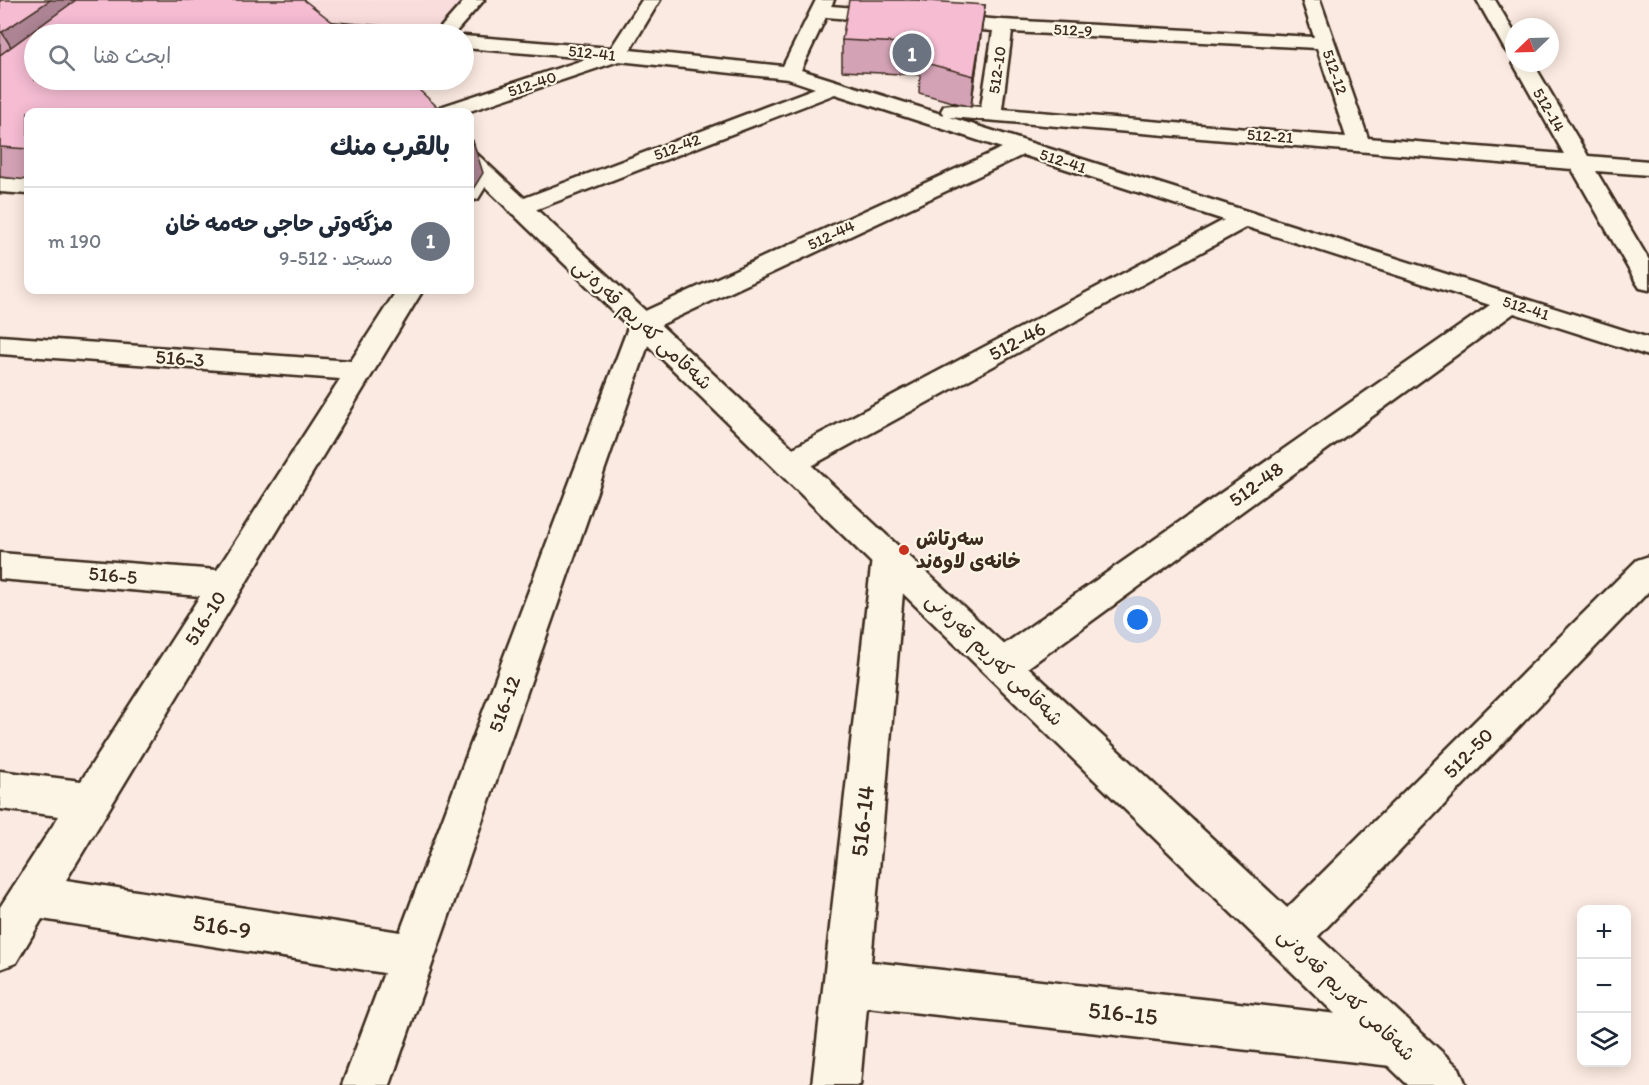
<!DOCTYPE html>
<html lang="ar">
<meta charset="utf-8">
<style>
:root{--surface:#fff;--page:#f6f6f7;--text:#1f2937;--muted:#747a83;--line:#e0e1e3;--accent:#c8321e}
body{margin:0;font-family:Itim,"Playpen Sans Arabic",sans-serif;background:var(--page);color:var(--text);direction:rtl}
.controls{position:absolute;right:18px;bottom:18px;display:grid;overflow:hidden;border-radius:12px;box-shadow:0 3px 15px #0003}
.controls button{width:54px;height:54px;display:grid;place-items:center;padding:0;border:0;border-bottom:2px solid var(--line);background:var(--surface);color:var(--text);font:30px sans-serif}
.compass{position:absolute;left:1505px;top:18px;width:54px;height:54px;border-radius:50%;background:var(--surface);box-shadow:0 3px 15px #0003;rotate:247deg}
.you{position:absolute;left:1138px;top:620px;width:21px;height:21px;margin:-15px;border:4px solid #fff;border-radius:50%;background:#1a73e8;box-shadow:0 0 0 9px #1a73e833}
.badge{display:grid;place-items:center;width:39px;height:39px;border-radius:50%;background:var(--accent);color:#fff;font-size:20px;font-weight:700}
.pin{position:absolute;translate:-50% -50%;border:3px solid #fff;box-shadow:0 2px 6px #0006}
.list{margin:0;padding:0;list-style:none}
h2{display:flex;justify-content:space-between;align-items:center;height:78px;margin:0;padding:0 24px;font-size:26px}
h2 small{font-size:20px;font-weight:400;color:var(--muted)}
.list li{display:grid;grid-template-columns:39px 1fr auto;gap:18px;align-items:center;box-sizing:border-box;height:108px;padding:0 24px;border-top:2px solid var(--line)}
.list b{display:block;font-size:22px;white-space:nowrap}
.list p{margin:0;font-size:20px;white-space:nowrap;color:var(--muted)}
.list em{font-size:20px;font-style:normal;color:var(--muted)}
.icon{flex:none;width:33px;height:33px;fill:none;stroke:currentColor;stroke-width:2;stroke-linecap:round;stroke-linejoin:round}
.map{position:relative;flex:none;width:1649px;height:1085px;overflow:hidden;direction:ltr}
.search{position:absolute;background:var(--surface);box-shadow:0 3px 15px #0003;left:24px;top:24px;width:450px;height:66px;display:flex;align-items:center;gap:15px;box-sizing:border-box;padding:0 21px;border-radius:33px;color:var(--muted);font-size:22px}
.panel{position:absolute;background:var(--surface);box-shadow:0 3px 15px #0003;left:24px;top:108px;width:450px;height:186px;border-radius:12px;direction:rtl}
.map>svg:first-child{display:block}
.built{fill:#f9dcdc}
.lines{fill:none;stroke-linecap:round;stroke-linejoin:round}
.minor-casing{stroke:#3b2a1e;stroke-width:5}
.tertiary-casing{stroke:#3b2a1e;stroke-width:5}
.minor{fill:#fcf5e5;fill-rule:evenodd}
.tertiary{fill:#fcf5e5;fill-rule:evenodd}
.wall{fill:#d3a2b5;stroke:#3b2a1e;stroke-width:1.5}
.shaded-wall{fill:#ac8493;stroke:#3b2a1e;stroke-width:1.5}
.building{fill:#f5bcd2;stroke:#3b2a1e;stroke-width:1.5}
.poi-dot{fill:#c8321e;stroke:#fcf5e5;stroke-width:2}
.labels{text-anchor:middle;dominant-baseline:central;stroke-width:4.5;stroke-linejoin:round;paint-order:stroke}
.far-street-label{font-size:16px;fill:#3b2a1e;stroke:#fcf5e5}
.street-label{font-size:20px;fill:#3b2a1e;stroke:#fcf5e5}
.poi-label{font-size:20px;font-weight:bold;fill:#3b2a1e;stroke:#fcf5e5;text-anchor:start}
.near-street-label{font-size:24px;fill:#3b2a1e;stroke:#fcf5e5}
</style>
<div class="map">
<svg width="1649" height="1085" viewBox="0 0 1649 1085">
<rect width="100%" height="100%" fill="#fbeae1"/>
<filter id="ink" filterUnits="userSpaceOnUse"><feTurbulence type="fractalNoise" baseFrequency=".0167" numOctaves="2"/><feDisplacementMap in="SourceGraphic" scale="12" xChannelSelector="R" yChannelSelector="G"/><feConvolveMatrix kernelMatrix="1 2 1 2 8 2 1 2 1" color-interpolation-filters="sRGB"/></filter>
<g filter="url(#ink)">
<!-- built -->
<polygon class="built" points="247,0 467,0 438,31 229,14"/>
<g class="lines">
<defs>
<g id="minor">
<polygon points="465,0 484,0 454,34 435,34"/>
<path d="M642,0H660L630,50L783,66L816,0H834L831,6L1003,20L1314,37L1302,0H1320L1368,138L1564,154L1513,63H1533L1588,156L1649,161V175L1596,171L1649,260V290L1640,288L1636,282L1572,169L949,117L1649,338V356L1514,313L1015,677L1002,682L989,677L984,666L989,655L1490,305L1247,227L800,472L789,475L778,472L774,464L778,456L1224,220L1023,155L654,328L390,1085H342L384,973L42,919L16,963L0,969V907L59,816L0,809V771L81,781L200,596L0,579V553L217,570L340,379L0,354V336L351,361L397,290H423L66,880L400,932L632,317L1002,148L835,94L527,213L519,215L511,213L507,208L511,203L815,88L788,79L619,61L467,112H437L440,107L589,58L464,48V36L611,48ZM826,17L993,31L981,107L952,105L944,106L941,111L944,115L801,70ZM1012,32L1317,48L1346,137L1002,109Z"/>
<polygon points="1477,0 1495,0 1514,32 1514,54 1507,52 1504,48"/>
<polygon points="314,22 387,28 394,30 397,34 324,34 307,32 304,28 307,24"/>
<polygon points="483,166 491,168 494,173 478,199 470,201 470,176 475,168"/>
<polygon points="0,178 28,180 28,194 0,192"/>
<polygon points="889,545 901,549 906,558 871,962 1400,1021 1416,1028 1423,1044 1416,1060 1400,1067 867,1007 860,1085 812,1085 872,558 877,549"/>
<polygon points="1649,556 1649,591 1303,952 1288,959 1273,952 1266,937 1273,922 1637,560"/>
</g>
<polygon id="tertiary" points="470,153 478,155 1459,1068 1466,1085 1408,1085 470,172"/>
</defs>
<!-- minor casing -->
<use href="#minor" class="minor-casing"/>
<!-- tertiary casing -->
<use href="#tertiary" class="tertiary-casing"/>
<!-- minor -->
<use href="#minor" class="minor"/>
<!-- tertiary -->
<use href="#tertiary" class="tertiary"/>
</g>
<!-- wall -->
<g class="wall">
<polygon points="0,0 28,112 28,180 0,177"/>
<polygon points="985,5 971,107 919,93 920,75 842,71 842,40"/>
</g>
<!-- shaded-wall -->
<g class="shaded-wall">
<polygon points="50,0 98,0 17,57 2,32"/>
<polygon points="985,5 981,35 971,107 974,76"/>
<polygon points="473,141 483,173 470,194 470,146"/>
</g>
<!-- building -->
<g class="building">
<polygon points="0,0 50,0 2,32 0,32"/>
<polygon points="76,0 304,0 348,34 34,34 34,80 406,80 417,88 443,112 28,112 28,149 0,147 0,55"/>
<polygon points="849,0 916,0 985,5 974,76 922,62 923,44 842,40"/>
<polygon points="470,137 473,141 470,146"/>
</g>
</g>
<!-- markers -->
<circle class="poi-dot" cx="904" cy="550" r="6"/>
<g class="labels">
<!-- far-street labels -->
<g class="far-street-label">
<text transform="translate(1073 30) rotate(3)">512-9</text>
<text transform="translate(592 53) rotate(6)">512-41</text>
<text transform="translate(997 70) rotate(-82)">512-10</text>
<text transform="translate(1335 72) rotate(71)">512-12</text>
<text transform="translate(532 84) rotate(-19)">512-40</text>
<text transform="translate(1549 110) rotate(60)">512-14</text>
<text transform="translate(1270 136) rotate(4)">512-21</text>
<text transform="translate(677 147) rotate(-21)">512-42</text>
<text transform="translate(1063 161) rotate(18)">512-41</text>
<text transform="translate(831 235) rotate(-25)">512-44</text>
<text transform="translate(1526 308) rotate(18)">512-41</text>
</g>
<!-- street labels -->
<g class="street-label">
<text transform="translate(643 324) rotate(43)">شەقامی کەریم قەرەنی</text>
<text transform="translate(1017 341) rotate(-28)">512-46</text>
<text transform="translate(180 358) rotate(4)">516-3</text>
<text transform="translate(1256 484) rotate(-36)">512-48</text>
<text transform="translate(113 575) rotate(5)">516-5</text>
<text transform="translate(205 618) rotate(-58)">516-10</text>
<text transform="translate(995 659) rotate(44)">شەقامی کەریم قەرەنی</text>
<text transform="translate(504 704) rotate(-70)">516-12</text>
<text transform="translate(1468 753) rotate(-46)">512-50</text>
<text transform="translate(1347 994) rotate(44)">شەقامی کەریم قەرەنی</text>
</g>
<!-- poi labels -->
<g class="poi-label">
<text x="916" y="538">سەرتاش<tspan x="916" dy="23">خانەی لاوەند</tspan></text>
</g>
<!-- near-street labels -->
<g class="near-street-label">
<text transform="translate(862 821) rotate(-84)">516-14</text>
<text transform="translate(222 926) rotate(9)">516-9</text>
<text transform="translate(1123 1013) rotate(6)">516-15</text>
</g>
</g>
</svg>
<div class="controls">
<button>+</button>
<button>−</button>
<button><svg class="icon" aria-label="layers" viewBox="0 0 24 24"><path d="M12 4l9 5-9 5-9-5zM3 14l9 5 9-5"/></svg></button>
</div>
<svg class="compass" viewBox="-18 -18 36 36"><path d="M0-13l5 13h-10z" fill="#e53935"/><path d="M0 13l5-13h-10z" fill="#747a83"/></svg>
<div class="you"></div>
<div class="pin badge" style="left:912px;top:53px;background:#6b7280">1</div>
<div class="search"><svg class="icon" aria-label="search" viewBox="0 0 24 24"><circle cx="10" cy="10" r="6"/><path d="M15 15l6 6"/></svg>ابحث هنا</div>
<section class="panel">
<h2>بالقرب منك<small></small></h2>
<ul class="list">
<li><span class="badge" style="background:#6b7280">1</span><div><b>مزگەوتی حاجی حەمە خان</b><p>مسجد · 512-9</p></div><em>190 m</em></li>
</ul>
</section>
</div>
